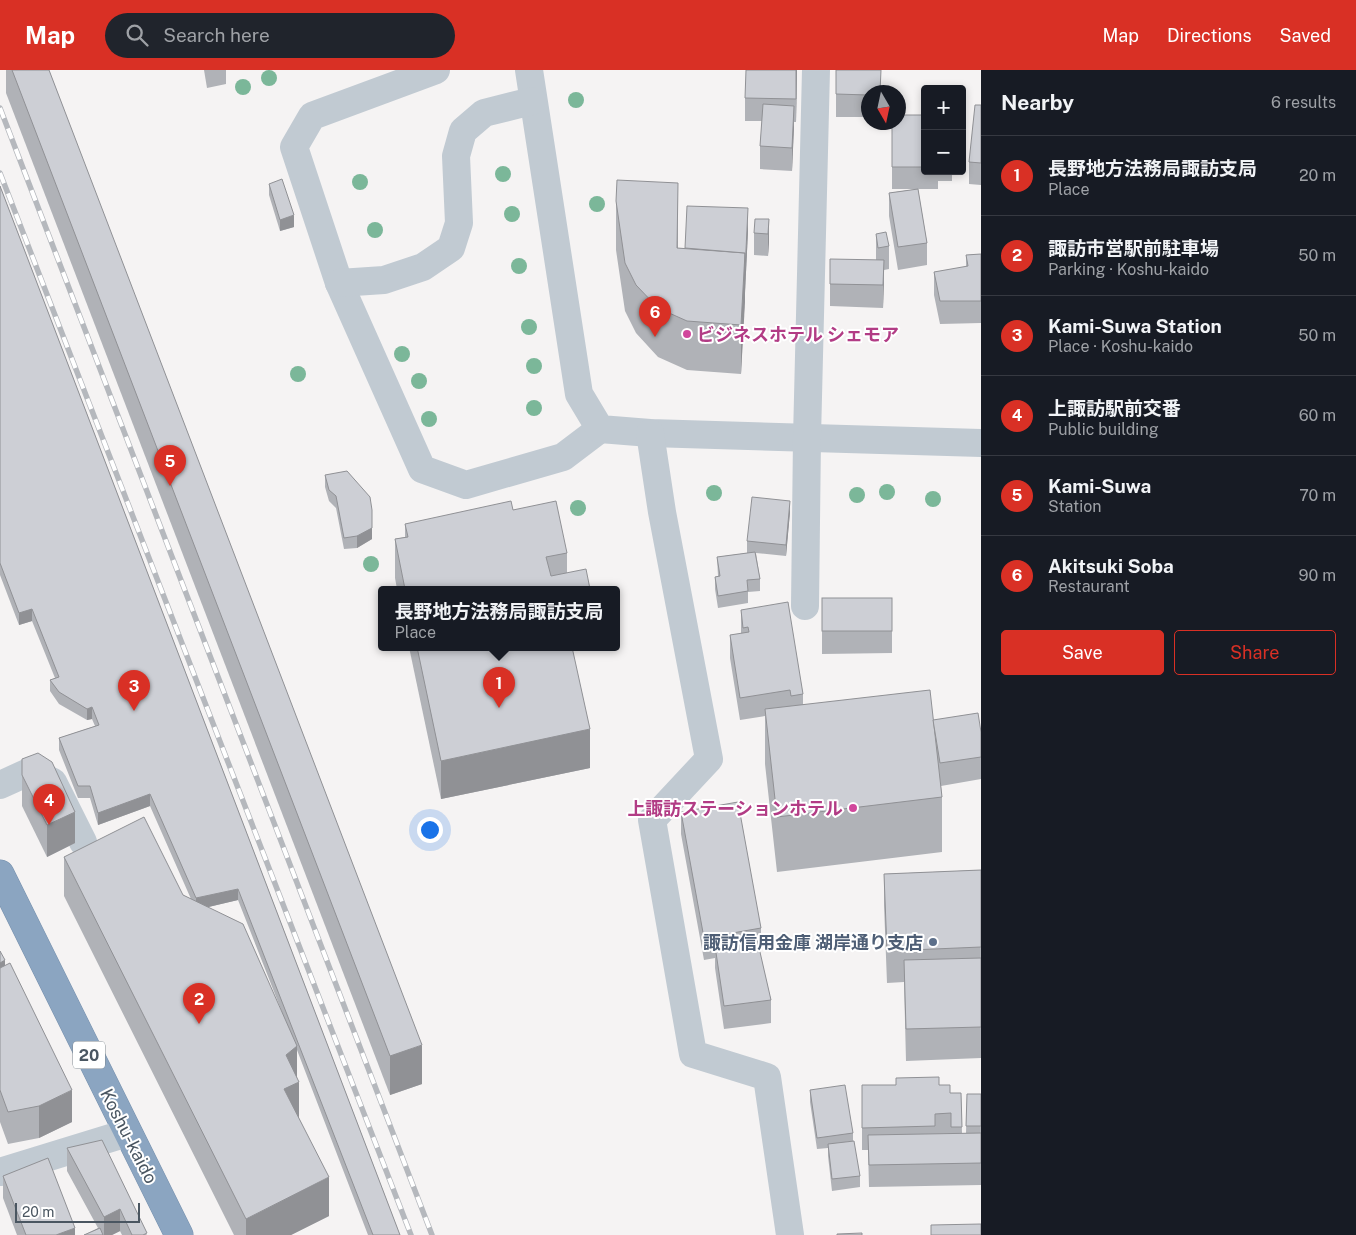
<!DOCTYPE html>
<meta charset="utf-8">
<style>
:root{--surface:#171b24;--page:#20242c;--text:#f1f3f6;--muted:#9ea1a6;--line:#363941;--accent:#d93025}
body{margin:0;font-family:"Public Sans","Noto Sans JP",sans-serif;background:var(--page);color:var(--text)}
.controls{position:absolute;right:15px;top:15px;display:grid;overflow:hidden;border-radius:5px;box-shadow:0 2px 8px #0003}
.controls button{width:45px;height:45px;display:grid;place-items:center;padding:0;border:0;border-bottom:1px solid var(--line);background:var(--surface);color:var(--text);font:25px sans-serif}
.compass{position:absolute;left:861px;top:15px;width:45px;height:45px;border-radius:50%;background:var(--surface);box-shadow:0 2px 8px #0003;rotate:171deg}
.scale{position:absolute;left:15px;bottom:12px;width:125px;box-sizing:border-box;padding-left:5px;border:2px solid #4a5661;border-top:0;font-size:14px;line-height:18px;white-space:nowrap;color:#4a5661;-webkit-text-stroke:4px #fff;paint-order:stroke}
.you{position:absolute;left:429px;top:759px;width:18px;height:18px;margin:-12px;border:4px solid #fff;border-radius:50%;background:#1a73e8;box-shadow:0 0 0 8px #1a73e833}
.badge{display:grid;place-items:center;width:32px;height:32px;border-radius:50%;background:var(--accent);color:#fff;font-size:16px;font-weight:700}
.pin{position:absolute;translate:-50% -41px;filter:drop-shadow(0 1px 2px #0008)}
.pin::after{content:'';position:absolute;top:26px;width:18px;height:15px;background:inherit;clip-path:polygon(0 0,100% 0,50% 100%)}
.popup{position:absolute;left:378px;top:516px;width:242px;height:65px;box-sizing:border-box;display:grid;place-content:center;border-radius:5px;background:var(--surface);filter:drop-shadow(0 1px 4px #0005);font-size:16px;white-space:nowrap;color:var(--muted)}
.popup b{font-size:19px;color:var(--text)}
.popup::after{content:'';position:absolute;left:50%;top:100%;margin-left:-10px;border:10px solid transparent;border-top-color:var(--surface)}
.list{margin:0;padding:0;list-style:none}
h2{display:flex;justify-content:space-between;align-items:center;height:65px;margin:0;padding:0 20px;font-size:21px}
h2 small{font-size:16px;font-weight:400;color:var(--muted)}
.list li{display:grid;grid-template-columns:32px 1fr auto;gap:15px;align-items:center;box-sizing:border-box;height:80px;padding:0 20px;border-top:1px solid var(--line)}
.list b{display:block;font-size:19px;white-space:nowrap}
.list p{margin:0;font-size:16px;white-space:nowrap;color:var(--muted)}
.list em{font-size:16px;font-style:normal;color:var(--muted)}
.actions{display:flex;gap:10px;padding:15px 20px}
.actions a{flex:1;padding:11px 0;border:1px solid var(--accent);border-radius:5px;text-align:center;font-size:18px;color:var(--accent)}
.actions .main{background:var(--accent);color:#fff}
.icon{flex:none;width:28px;height:28px;fill:none;stroke:currentColor;stroke-width:2;stroke-linecap:round;stroke-linejoin:round}
.map{position:relative;flex:none;width:981px;height:1165px;overflow:hidden}
header{display:flex;align-items:center;gap:30px;box-sizing:border-box;height:70px;padding:0 25px;background:var(--accent);color:#fff}
header strong{font-size:24px}
nav{display:flex;gap:28px;margin-inline-start:auto;font-size:18px}
.search{width:350px;height:45px;background:var(--page);display:flex;align-items:center;gap:12px;box-sizing:border-box;padding:0 18px;border-radius:28px;color:var(--muted);font-size:19px}
main{display:flex}
aside{flex:1;background:var(--surface)}
.map>svg:first-child{display:block}
.lines{fill:none;stroke-linecap:round;stroke-linejoin:round}
.highway-casing{stroke:#7690ad;stroke-width:29}
.minor{stroke:#c1cad2;stroke-width:28}
.highway{stroke:#8ba5c1;stroke-width:28}
.rail-casing{stroke:#b5b8bd;stroke-width:5.5}
.rail{stroke:#fff;stroke-width:4;stroke-dasharray:11;stroke-linecap:butt}
.tree{fill:#7bb799}
.wall{fill:#b0b2b7;fill-rule:evenodd}
.shaded-wall{fill:#909195}
.building{fill:#cdcfd5;stroke:#909195}
.hotel-dot{fill:#d1479c;stroke:#fff;stroke-width:2}
.service-dot{fill:#5c6f8a;stroke:#fff;stroke-width:2}
.labels{text-anchor:middle;dominant-baseline:central;stroke-width:4;stroke-linejoin:round;paint-order:stroke}
.shield{fill:#fff;stroke:#808990;stroke-width:1}
.shield-label{font-size:16px;font-weight:bold;fill:#4a5661}
.hotel-label{font-size:18px;font-weight:bold;fill:#b23c85;stroke:#fff;text-anchor:start}
.service-label{font-size:18px;font-weight:bold;fill:#4e5e75;stroke:#fff;text-anchor:end}
.street-label{font-size:18px;fill:#4a5661;stroke:#fff}
</style>
<header>
<strong>Map</strong>
<div class="search"><svg class="icon" aria-label="search" viewBox="0 0 24 24"><circle cx="10" cy="10" r="6"/><path d="M15 15l6 6"/></svg>Search here</div>
<nav><a>Map</a><a>Directions</a><a>Saved</a></nav>
</header>
<main>
<div class="map">
<svg width="981" height="1165" viewBox="0 0 981 1165">
<rect width="100%" height="100%" fill="#f5f3f3"/>
<g class="lines">
<defs>
<polyline id="highway" points="0,804 179,1165"/>
</defs>
<!-- highway casing -->
<use href="#highway" class="highway-casing"/>
<!-- minor -->
<g class="minor">
<polyline points="436,0 312,46 294,77 339,213 422,399 466,415 563,387 600,359"/>
<polyline points="529,0 579,324 600,359 650,363 981,373"/>
<polyline points="339,213 384,210 423,197 451,178 459,153 456,86 463,61 484,43 532,31"/>
<polyline points="650,363 662,442 709,689 652,750 693,984 767,1007 790,1165"/>
<polyline points="805,536 807,368 816,0"/>
<polyline points="0,715 31,701 53,712 83,772"/>
<polyline points="0,1102 127,1063"/>
</g>
<!-- highway -->
<use href="#highway" class="highway"/>
<defs>
<g id="rail">
<polyline points="0,38 432,1165"/>
<polyline points="0,103 411,1165"/>
</g>
</defs>
<!-- rail casing -->
<use href="#rail" class="rail-casing"/>
<!-- rail -->
<use href="#rail" class="rail"/>
</g>
<!-- trees -->
<g class="tree">
<circle cx="269" cy="8" r="8"/>
<circle cx="243" cy="17" r="8"/>
<circle cx="576" cy="30" r="8"/>
<circle cx="503" cy="104" r="8"/>
<circle cx="360" cy="112" r="8"/>
<circle cx="597" cy="134" r="8"/>
<circle cx="512" cy="144" r="8"/>
<circle cx="375" cy="160" r="8"/>
<circle cx="519" cy="196" r="8"/>
<circle cx="529" cy="257" r="8"/>
<circle cx="402" cy="284" r="8"/>
<circle cx="534" cy="296" r="8"/>
<circle cx="298" cy="304" r="8"/>
<circle cx="419" cy="311" r="8"/>
<circle cx="534" cy="338" r="8"/>
<circle cx="429" cy="349" r="8"/>
<circle cx="887" cy="422" r="8"/>
<circle cx="714" cy="423" r="8"/>
<circle cx="857" cy="425" r="8"/>
<circle cx="933" cy="429" r="8"/>
<circle cx="578" cy="438" r="8"/>
<circle cx="371" cy="494" r="8"/>
</g>
<!-- wall -->
<g class="wall">
<polygon points="6,0 49,0 422,1014 390,1025 6,23"/>
<polygon points="204,0 226,0 226,14 207,18"/>
<polygon points="797,0 796,52 794,52 792,101 760,99 760,76 762,51 745,51 745,28"/>
<polygon points="836,0 868,22 868,47 836,47"/>
<polygon points="981,35 981,115 969,114 969,92"/>
<polygon points="925,45 925,101 952,101 952,111 938,111 938,119 918,119 927,173 927,195 898,200 889,146 889,123 916,119 892,119 892,52"/>
<polygon points="269,114 294,157 280,161 269,125"/>
<path d="M0,116L400,1165H368L297,980V1006L299,1049L329,1146L291,1165H234L64,826V787L183,825L191,829L150,736L98,755L90,728H78L59,680V668L95,656L92,649L87,650L59,634L50,621V610L55,608L32,551L19,555L0,505ZM238,830L282,942L208,837Z"/>
<polygon points="616,131 677,178 685,178 748,161 741,304 687,300 658,287 636,263 625,241 616,180"/>
<polygon points="769,149 769,172 768,186 754,185 754,163"/>
<polygon points="876,164 889,176 889,199 884,200 883,238 830,236 830,214 876,190"/>
<polygon points="981,184 981,253 940,254 934,225 934,202 966,197 966,185"/>
<polygon points="325,405 372,469 357,478 344,479 336,438 329,431 325,417"/>
<polygon points="513,440 567,483 567,503 590,519 397,519 395,508 395,469 405,467 405,454"/>
<polygon points="790,442 786,486 756,483 760,509 760,521 748,522 748,533 718,538 715,519 715,507 718,506 717,487 747,483 747,471"/>
<polygon points="822,528 892,528 892,583 822,584"/>
<polygon points="741,540 803,624 803,634 933,651 981,662 981,709 941,716 942,727 942,782 777,802 765,694 765,646 740,650 730,588 730,565 741,564"/>
<polygon points="409,577 572,577 590,698 441,729"/>
<polygon points="22,689 75,773 47,787 22,736"/>
<polygon points="681,742 761,858 761,880 759,880 771,930 771,953 724,959 715,898 715,888 704,890 681,764"/>
<polygon points="981,800 981,988 906,991 904,912 887,913 884,835 884,804"/>
<polygon points="0,881 5,896 72,1052 39,1068 8,1074 0,1052"/>
<polygon points="862,1015 939,1015 950,1023 961,1023 962,1063 966,1063 967,1024 981,1024 981,1115 869,1117 868,1080 862,1080"/>
<polygon points="810,1020 853,1063 853,1071 860,1106 860,1117 832,1121 828,1086 828,1078 817,1079 810,1032"/>
<polygon points="67,1078 147,1165 122,1165 120,1161 112,1165 84,1165 98,1158 67,1101"/>
<polygon points="3,1106 75,1165 17,1165 3,1128"/>
</g>
<!-- shaded-wall -->
<g class="shaded-wall">
<polygon points="796,0 797,0 796,52"/>
<polygon points="794,36 794,58 792,101 792,78"/>
<polygon points="678,113 678,162 677,226 677,178"/>
<polygon points="748,138 748,161 745,223 745,201"/>
<polygon points="294,145 294,157 280,161 280,150"/>
<polygon points="769,149 769,172 768,186 768,164"/>
<polygon points="745,183 745,232 741,304 741,255"/>
<polygon points="884,190 884,212 883,238 883,215"/>
<polygon points="790,431 790,442 786,486 786,475"/>
<polygon points="372,440 372,469 357,478 357,466"/>
<polygon points="32,539 32,551 19,555 19,543"/>
<polygon points="92,637 92,649 87,650 87,639"/>
<polygon points="590,659 590,698 441,729 441,691"/>
<polygon points="150,724 150,736 98,755 98,743"/>
<polygon points="75,742 75,773 47,787 47,755"/>
<polygon points="238,819 238,830 196,840 196,828"/>
<polygon points="5,890 5,913 0,915 0,893"/>
<polygon points="422,975 422,1014 390,1025 390,986"/>
<polygon points="297,976 297,1013 299,1012 299,1051 284,1019 286,985"/>
<polygon points="72,1020 72,1052 39,1068 39,1036"/>
<polygon points="329,1107 329,1146 291,1165 246,1165 246,1149"/>
<polygon points="120,1139 120,1161 112,1165 104,1165 104,1147"/>
<polygon points="75,1158 75,1165 56,1165"/>
</g>
<!-- building -->
<g class="building">
<polygon points="12,0 49,0 422,975 390,986"/>
<polygon points="746,0 796,0 796,29 745,28"/>
<polygon points="836,0 881,0 880,22 868,22 868,25 836,24"/>
<polygon points="763,34 794,36 792,78 760,76"/>
<polygon points="975,35 981,35 981,93 969,92"/>
<polygon points="898,45 925,45 925,97 892,97 892,52 898,52"/>
<polygon points="282,109 294,145 280,150 269,114"/>
<polygon points="617,110 678,113 677,178 745,183 741,255 687,251 658,238 636,215 625,193 616,131"/>
<polygon points="0,116 400,1165 373,1165 238,819 196,828 150,724 98,743 90,716 78,716 59,668 99,655 92,637 87,639 59,622 50,610 59,607 32,539 19,543 0,493"/>
<polygon points="918,119 927,173 898,177 889,123"/>
<polygon points="687,136 748,138 745,201 745,183 685,178"/>
<polygon points="755,149 769,149 768,164 754,163"/>
<polygon points="886,162 889,176 878,178 876,164"/>
<polygon points="981,184 981,231 940,231 934,202 968,196 966,185"/>
<polygon points="830,189 884,190 883,215 830,214"/>
<polygon points="347,401 370,427 372,440 372,458 357,466 344,468 336,426 329,420 325,405"/>
<polygon points="752,427 790,431 786,475 747,471"/>
<polygon points="511,431 513,440 556,431 567,483 546,487 551,506 586,499 590,519 405,519 395,469 408,467 405,454"/>
<polygon points="755,482 760,509 747,510 748,521 718,526 715,507 720,506 717,487"/>
<rect x="822" y="528" width="70" height="33"/>
<polygon points="788,532 803,624 791,626 790,620 740,628 730,565 749,562 748,557 743,558 741,540"/>
<polygon points="417,577 572,577 590,659 441,691"/>
<polygon points="930,620 942,727 777,747 765,639"/>
<polygon points="978,643 981,662 981,687 940,693 933,650"/>
<polygon points="38,683 52,692 75,742 47,755 22,705 22,689"/>
<polygon points="738,732 761,858 704,868 681,742"/>
<polygon points="144,747 183,825 243,854 297,976 286,985 299,1012 284,1019 329,1107 246,1149 64,787"/>
<polygon points="981,800 981,877 887,881 884,804"/>
<polygon points="757,869 771,930 724,936 715,876"/>
<polygon points="0,881 5,890 0,893"/>
<polygon points="981,888 981,957 906,959 904,890"/>
<polygon points="10,893 72,1020 39,1036 8,1042 0,1020 0,898"/>
<polygon points="939,1007 939,1015 950,1015 950,1023 961,1023 962,1057 951,1057 951,1043 935,1044 935,1056 862,1058 862,1015 896,1015 896,1008"/>
<polygon points="845,1015 853,1063 817,1068 810,1020"/>
<polygon points="967,1024 981,1024 981,1056 966,1056"/>
<polygon points="981,1063 981,1093 869,1095 868,1065"/>
<polygon points="102,1070 147,1163 143,1165 132,1165 120,1139 104,1147 67,1078"/>
<polygon points="854,1071 860,1106 832,1109 828,1074"/>
<polygon points="48,1088 75,1158 56,1165 26,1165 3,1106"/>
<polygon points="981,1154 981,1165 931,1165 931,1155"/>
<polygon points="100,1158 103,1165 84,1165"/>
<polygon points="862,1163 862,1165 837,1165 837,1164"/>
</g>
<!-- markers -->
<g class="hotel-dot">
<circle cx="687" cy="264" r="5"/>
<circle cx="853" cy="738" r="5"/>
</g>
<circle class="service-dot" cx="933" cy="872" r="5"/>
<g class="labels">
<!-- shield labels -->
<rect class="shield" x="73" y="971.5" width="32" height="27" rx="4"/>
<g class="shield-label">
<text x="89" y="985">20</text>
</g>
<!-- hotel labels -->
<g class="hotel-label">
<text x="697" y="264">ビジネスホテル シェモア</text>
<text x="843" y="738" text-anchor="end">上諏訪ステーションホテル</text>
</g>
<!-- service labels -->
<g class="service-label">
<text x="923" y="872">諏訪信用金庫 湖岸通り支店</text>
</g>
<!-- street labels -->
<g class="street-label">
<text transform="translate(129 1066) rotate(63)">Koshu-kaido</text>
</g>
</g>
</svg>
<div class="controls">
<button>+</button>
<button>−</button>
</div>
<svg class="compass" viewBox="-18 -18 36 36"><path d="M0-13l5 13h-10z" fill="#e53935"/><path d="M0 13l5-13h-10z" fill="#9ea1a6"/></svg>
<div class="scale">20 m</div>
<div class="you"></div>
<div class="pin badge" style="left:499px;top:638px">1</div>
<div class="popup"><b>長野地方法務局諏訪支局</b>Place</div>
<div class="pin badge" style="left:199px;top:954px">2</div>
<div class="pin badge" style="left:134px;top:641px">3</div>
<div class="pin badge" style="left:49px;top:755px">4</div>
<div class="pin badge" style="left:170px;top:416px">5</div>
<div class="pin badge" style="left:655px;top:267px">6</div>
</div>
<aside>
<h2>Nearby<small>6 results</small></h2>
<ul class="list">
<li><span class="badge">1</span><div><b>長野地方法務局諏訪支局</b><p>Place</p></div><em>20 m</em></li>
<li><span class="badge">2</span><div><b>諏訪市営駅前駐車場</b><p>Parking · Koshu-kaido</p></div><em>50 m</em></li>
<li><span class="badge">3</span><div><b>Kami-Suwa Station</b><p>Place · Koshu-kaido</p></div><em>50 m</em></li>
<li><span class="badge">4</span><div><b>上諏訪駅前交番</b><p>Public building</p></div><em>60 m</em></li>
<li><span class="badge">5</span><div><b>Kami-Suwa</b><p>Station</p></div><em>70 m</em></li>
<li><span class="badge">6</span><div><b>Akitsuki Soba</b><p>Restaurant</p></div><em>90 m</em></li>
</ul>
<div class="actions"><a class="main">Save</a><a>Share</a></div>
</aside>
</main>
